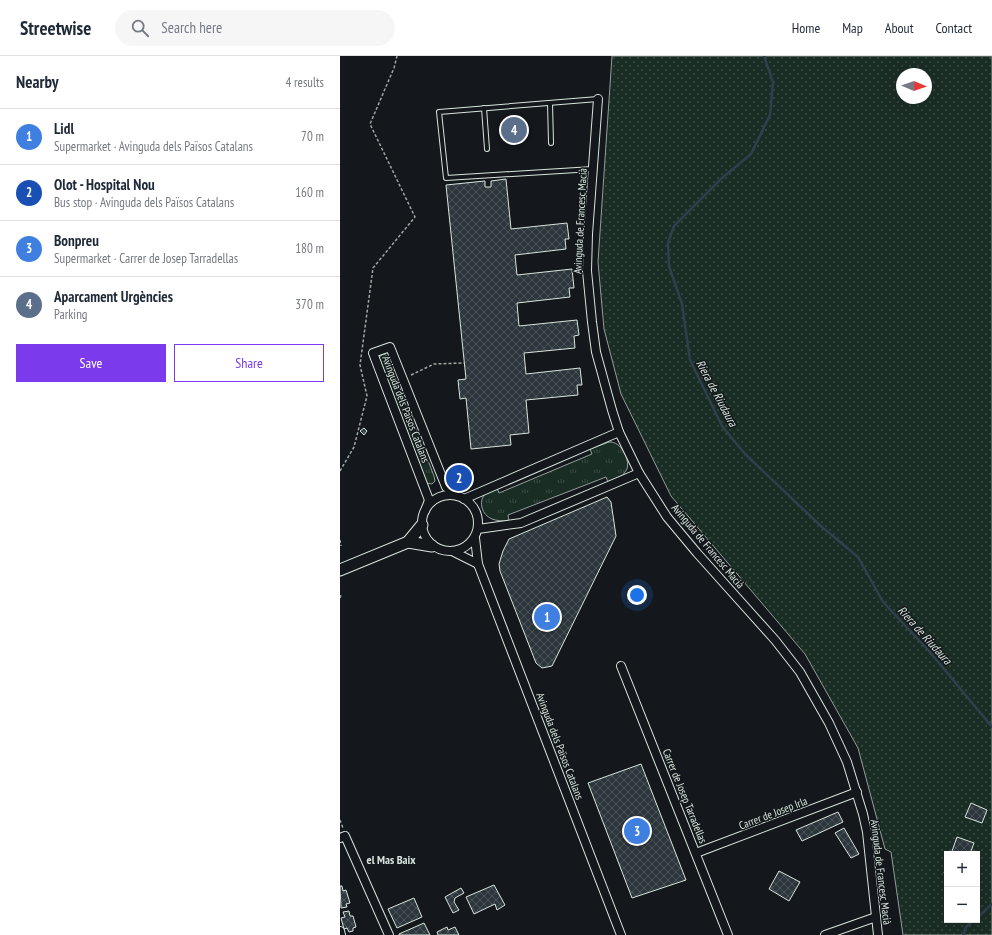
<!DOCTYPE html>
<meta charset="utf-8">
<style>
:root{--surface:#fff;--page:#f6f6f7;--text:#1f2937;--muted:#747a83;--line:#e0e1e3;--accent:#7c3aed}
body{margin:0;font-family:"PT Sans Narrow",sans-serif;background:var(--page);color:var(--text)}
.controls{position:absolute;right:12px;bottom:12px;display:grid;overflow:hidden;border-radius:0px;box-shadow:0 4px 16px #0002}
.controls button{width:36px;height:36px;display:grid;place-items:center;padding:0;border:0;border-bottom:1px solid var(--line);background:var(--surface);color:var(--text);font:20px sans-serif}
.compass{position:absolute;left:556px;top:12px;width:36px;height:36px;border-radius:50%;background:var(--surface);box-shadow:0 4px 16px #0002;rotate:92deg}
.you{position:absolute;left:297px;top:539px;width:14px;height:14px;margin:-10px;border:3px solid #fff;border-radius:50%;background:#1a73e8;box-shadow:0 0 0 6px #1a73e833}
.badge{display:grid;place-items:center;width:26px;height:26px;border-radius:50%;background:var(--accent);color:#fff;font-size:13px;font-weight:700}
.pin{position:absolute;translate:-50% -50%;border:2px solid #fff;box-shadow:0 1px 4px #0006}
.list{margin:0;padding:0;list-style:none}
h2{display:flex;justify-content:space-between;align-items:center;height:52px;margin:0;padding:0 16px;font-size:17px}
h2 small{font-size:13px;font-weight:400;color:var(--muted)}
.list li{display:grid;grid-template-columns:26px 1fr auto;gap:12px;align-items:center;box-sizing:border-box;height:56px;padding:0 16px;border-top:1px solid var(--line)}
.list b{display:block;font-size:15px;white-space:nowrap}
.list p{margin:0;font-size:13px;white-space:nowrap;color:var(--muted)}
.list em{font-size:13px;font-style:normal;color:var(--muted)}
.actions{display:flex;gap:8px;padding:12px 16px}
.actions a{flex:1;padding:9px 0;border:1px solid var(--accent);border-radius:0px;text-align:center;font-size:14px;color:var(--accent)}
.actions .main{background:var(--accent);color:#fff}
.icon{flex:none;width:22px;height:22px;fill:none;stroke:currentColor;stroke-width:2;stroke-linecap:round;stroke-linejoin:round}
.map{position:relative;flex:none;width:652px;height:879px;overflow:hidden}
header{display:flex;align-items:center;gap:24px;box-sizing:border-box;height:56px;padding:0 20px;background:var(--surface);border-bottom:1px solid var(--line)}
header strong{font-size:19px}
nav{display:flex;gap:22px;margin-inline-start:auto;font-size:14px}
.search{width:280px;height:36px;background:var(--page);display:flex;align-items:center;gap:10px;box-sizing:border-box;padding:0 14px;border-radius:22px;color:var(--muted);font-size:15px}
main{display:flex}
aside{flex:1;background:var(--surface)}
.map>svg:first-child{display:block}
.grass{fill:url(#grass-tufts);stroke:#939e99}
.park{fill:url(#park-dots);stroke:#939e99;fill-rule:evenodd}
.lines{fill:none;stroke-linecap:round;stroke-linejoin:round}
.stream{stroke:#2f3f4d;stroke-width:2.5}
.building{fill:url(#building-cross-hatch);stroke:#d8e6dc}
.lane-casing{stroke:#d8e6dc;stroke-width:6}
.street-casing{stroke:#d8e6dc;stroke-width:10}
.secondary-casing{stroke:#d8e6dc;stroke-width:13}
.path{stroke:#9da8a2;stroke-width:1.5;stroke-dasharray:3 2;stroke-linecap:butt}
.lane{stroke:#14181c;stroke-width:4}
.street{stroke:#14181c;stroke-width:8}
.secondary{stroke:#14181c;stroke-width:11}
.labels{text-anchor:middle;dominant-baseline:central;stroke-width:3;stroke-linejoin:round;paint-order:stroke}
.street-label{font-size:11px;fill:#d8e6dc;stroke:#14181c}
.water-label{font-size:12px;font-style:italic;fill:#d8e6dc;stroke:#14181c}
.neighbourhood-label{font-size:12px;font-weight:bold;fill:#d8e6dc;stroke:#14181c}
</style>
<header>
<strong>Streetwise</strong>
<div class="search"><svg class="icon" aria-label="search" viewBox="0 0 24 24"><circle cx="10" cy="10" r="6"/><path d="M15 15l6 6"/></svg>Search here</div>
<nav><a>Home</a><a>Map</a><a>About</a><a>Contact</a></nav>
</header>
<main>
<aside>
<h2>Nearby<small>4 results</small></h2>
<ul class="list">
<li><span class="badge" style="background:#3f7fe0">1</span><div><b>Lidl</b><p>Supermarket · Avinguda dels Països Catalans</p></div><em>70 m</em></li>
<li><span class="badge" style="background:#1a4fb4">2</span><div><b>Olot - Hospital Nou</b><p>Bus stop · Avinguda dels Països Catalans</p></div><em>160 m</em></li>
<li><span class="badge" style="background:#3f7fe0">3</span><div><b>Bonpreu</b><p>Supermarket · Carrer de Josep Tarradellas</p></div><em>180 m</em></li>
<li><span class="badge" style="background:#5c6f8a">4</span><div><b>Aparcament Urgències</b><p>Parking</p></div><em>370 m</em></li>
</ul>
<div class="actions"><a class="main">Save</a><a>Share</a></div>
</aside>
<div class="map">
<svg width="652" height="879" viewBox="0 0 652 879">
<defs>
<pattern id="grass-tufts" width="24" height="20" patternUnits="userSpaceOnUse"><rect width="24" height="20" fill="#1a2d24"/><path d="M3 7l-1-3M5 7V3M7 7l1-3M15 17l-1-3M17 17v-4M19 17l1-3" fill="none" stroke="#3b4b43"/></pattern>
<pattern id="park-dots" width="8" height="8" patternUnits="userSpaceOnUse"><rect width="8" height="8" fill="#1a2d24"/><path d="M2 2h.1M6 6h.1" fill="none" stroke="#3b4b43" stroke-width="1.8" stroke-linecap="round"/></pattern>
<pattern id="building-cross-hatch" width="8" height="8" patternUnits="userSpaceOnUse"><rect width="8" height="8" fill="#2c363c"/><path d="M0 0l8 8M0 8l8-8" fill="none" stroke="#4a5358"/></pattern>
</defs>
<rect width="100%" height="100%" fill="#14181c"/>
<!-- grass -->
<g class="grass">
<polygon points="44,298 48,301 94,420 95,425 92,428 86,427 39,305 40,300"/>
<path d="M269,386C281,385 290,403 287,413L283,419L268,426L266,421L168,459L169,465C163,465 157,465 152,463C142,459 138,446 145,438L157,432L159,437L252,398L250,393Z"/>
</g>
<!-- park -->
<path class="park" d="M272,0H652V879H563L551,796L545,793L518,692L465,598L331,440L281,338L264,273L258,206ZM562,18H586V42H562ZM607,798H637V864H607Z"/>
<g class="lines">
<!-- stream -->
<g class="stream">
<polyline points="424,0 433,26 430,59 411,98 382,122 334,170 328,187 329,210 342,248 350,304 382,370 405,398 482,471 518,501 543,546 589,595 652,671"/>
<polyline points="637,862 652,848"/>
<polyline points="623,879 626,871 634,864"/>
</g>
</g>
<!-- building -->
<g class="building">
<polygon points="166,123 171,173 227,167 229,183 225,183 226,193 175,199 177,219 232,213 234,232 229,232 230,241 177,247 179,270 237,264 239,279 234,280 235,292 184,297 186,318 240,312 242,329 237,329 238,339 186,344 189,377 170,379 171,389 131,393 126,342 120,343 118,324 126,323 106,129 145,125 145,131 151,131 151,125"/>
<polygon points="24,372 27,375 24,379 20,375"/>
<polygon points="267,441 271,446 276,480 212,610 202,612 196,607 160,515 159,508 163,495 169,483"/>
<polygon points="301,708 346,824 292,842 248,727"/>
<polygon points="631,747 647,754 642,767 625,761"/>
<polygon points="498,756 503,766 462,785 456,774"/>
<polygon points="504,772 519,798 511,802 495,777"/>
<polygon points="617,781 634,787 630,798 611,798"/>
<polygon points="607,808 607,818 604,817"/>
<polygon points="439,815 460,826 449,845 429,833"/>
<polygon points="154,829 165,849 157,854 155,848 134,858 126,841"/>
<polygon points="0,830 2,830 3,835 6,834 10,847 6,848 7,851 1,852"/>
<polygon points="121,832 124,837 115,842 114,846 119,854 113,857 105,841"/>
<polygon points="74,842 82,861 57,872 48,853"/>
<polygon points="9,855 10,860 13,860 16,871 13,872 13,875 9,876 7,872 4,873 1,862 5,861 3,856"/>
<polygon points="84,867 90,879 59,879 59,878"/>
<polygon points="107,871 108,874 115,871 119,879 98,879 97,876"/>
</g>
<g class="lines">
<defs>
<g id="lane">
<polyline points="210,47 211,87"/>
<polyline points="144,52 147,93"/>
<polyline points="253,113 106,122 99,56 258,43"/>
</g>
<g id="street">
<polyline points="258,43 248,178 247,215 252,266 256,296 272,354 279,376 299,417 327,461 357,497 435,584 460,616 489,667 507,706 523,758 527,776 538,879"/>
<circle cx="110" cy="467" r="28"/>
<polyline points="124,443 279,376"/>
<polyline points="85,455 89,444 33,297 50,291 106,431 118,440"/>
<polyline points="138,473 181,467 299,417"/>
<polyline points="135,482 138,508 281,879"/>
<polyline points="114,496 138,508"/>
<polyline points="281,610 388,879"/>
<polyline points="0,782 5,780 49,879"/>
<polyline points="356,797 517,736"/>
<polyline points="0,875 1,879"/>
<polyline points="485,879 536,861"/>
</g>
<g id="secondary">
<polyline points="68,486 92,490"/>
<polyline points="0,514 68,486 82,469"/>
</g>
</defs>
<!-- lane casing -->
<use href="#lane" class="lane-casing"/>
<!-- street casing -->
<use href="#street" class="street-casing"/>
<!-- secondary casing -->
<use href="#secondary" class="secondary-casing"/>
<!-- path -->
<g class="path">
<polyline points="71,319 94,308 124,307"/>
<polyline points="0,415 14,391 27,340 20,309 33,212 75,161 30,68 54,12 57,0"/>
<polyline points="0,484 1,490"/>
<polyline points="0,542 1,539"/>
<polyline points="0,764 3,772"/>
</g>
<!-- lane -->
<use href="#lane" class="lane"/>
<!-- street -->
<use href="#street" class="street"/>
<!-- secondary -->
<use href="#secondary" class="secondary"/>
</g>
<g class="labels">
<!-- street labels -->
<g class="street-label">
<text transform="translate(240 165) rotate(-87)">Avinguda de Francesc Macià</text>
<text transform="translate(66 353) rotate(69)">Avinguda dels Països Catalans</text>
<text transform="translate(368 490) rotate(50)">Avinguda de Francesc Macià</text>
<text transform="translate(220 690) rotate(69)">Avinguda dels Països Catalans</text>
<text transform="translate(345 740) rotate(68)">Carrer de Josep Tarradellas</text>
<text transform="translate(433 757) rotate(-21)">Carrer de Josep Irla</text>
<text transform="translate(541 816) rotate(83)">Avinguda de Francesc Macià</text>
</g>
<!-- water labels -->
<g class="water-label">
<text transform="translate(377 337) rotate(62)">Riera de Riudaura</text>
<text transform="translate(585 579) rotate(48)">Riera de Riudaura</text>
</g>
<!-- neighbourhood labels -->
<g class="neighbourhood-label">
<text x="51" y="803">el Mas Baix</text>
</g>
</g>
</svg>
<div class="controls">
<button>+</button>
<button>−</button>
</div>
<svg class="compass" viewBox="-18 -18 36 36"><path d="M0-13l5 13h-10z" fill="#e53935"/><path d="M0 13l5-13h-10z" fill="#747a83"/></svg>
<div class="you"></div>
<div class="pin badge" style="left:207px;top:561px;background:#3f7fe0">1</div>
<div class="pin badge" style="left:119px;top:422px;background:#1a4fb4">2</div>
<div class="pin badge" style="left:297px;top:775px;background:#3f7fe0">3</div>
<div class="pin badge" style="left:174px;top:74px;background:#5c6f8a">4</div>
</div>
</main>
